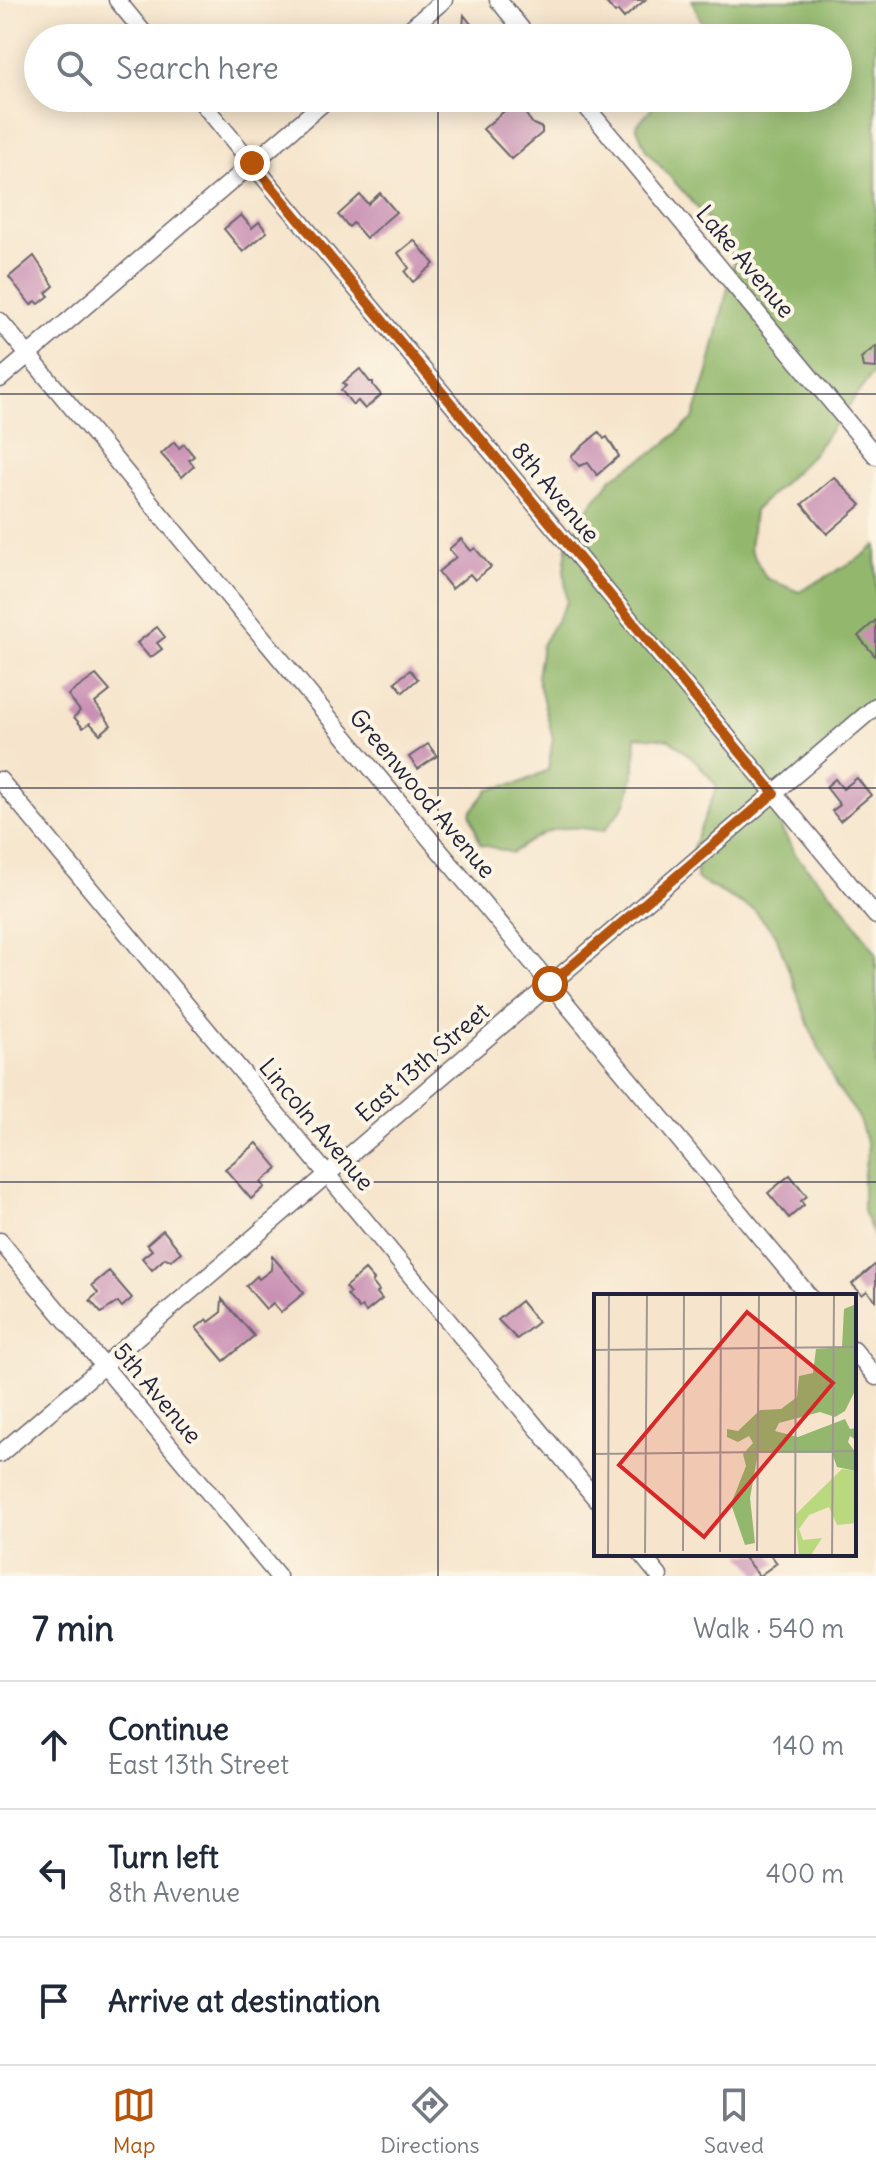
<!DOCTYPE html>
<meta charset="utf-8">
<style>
:root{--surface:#fff;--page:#f6f6f7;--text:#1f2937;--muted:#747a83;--line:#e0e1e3;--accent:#b45309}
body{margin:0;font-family:Delius,sans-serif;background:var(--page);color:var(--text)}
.stop{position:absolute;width:24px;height:24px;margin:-18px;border:6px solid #b45309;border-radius:50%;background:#fff}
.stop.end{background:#b45309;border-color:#fff;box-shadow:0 2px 8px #0008}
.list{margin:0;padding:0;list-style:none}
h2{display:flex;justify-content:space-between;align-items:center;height:104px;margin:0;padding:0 32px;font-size:34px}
h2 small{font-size:26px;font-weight:400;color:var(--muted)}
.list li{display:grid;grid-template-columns:52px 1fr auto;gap:24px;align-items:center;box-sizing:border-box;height:128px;padding:0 32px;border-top:2px solid var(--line)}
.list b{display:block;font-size:30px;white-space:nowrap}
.list p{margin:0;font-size:26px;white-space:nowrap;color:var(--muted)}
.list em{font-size:26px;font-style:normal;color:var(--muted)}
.icon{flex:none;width:44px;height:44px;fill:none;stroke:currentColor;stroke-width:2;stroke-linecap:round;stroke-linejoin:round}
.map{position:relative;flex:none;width:876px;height:1576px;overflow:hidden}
.search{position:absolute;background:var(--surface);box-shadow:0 4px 20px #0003;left:24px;right:24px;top:24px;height:88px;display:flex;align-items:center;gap:20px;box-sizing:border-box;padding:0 28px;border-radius:44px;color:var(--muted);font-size:30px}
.sheet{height:488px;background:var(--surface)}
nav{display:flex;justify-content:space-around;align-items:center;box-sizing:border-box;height:112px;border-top:2px solid var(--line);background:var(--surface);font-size:22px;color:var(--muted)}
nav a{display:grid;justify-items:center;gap:4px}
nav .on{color:var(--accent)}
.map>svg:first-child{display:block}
.forest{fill:#93b86d;stroke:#5a6d54;stroke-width:2}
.building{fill:#c990b4}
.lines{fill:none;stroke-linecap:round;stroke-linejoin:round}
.minor-casing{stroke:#6c666e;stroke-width:19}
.minor{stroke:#fff;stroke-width:16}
.route{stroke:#b45309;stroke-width:10}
.grid{fill:none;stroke:#22223b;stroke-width:2;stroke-opacity:0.55}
.labels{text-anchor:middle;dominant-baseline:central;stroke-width:8;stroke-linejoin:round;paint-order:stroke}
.street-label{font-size:24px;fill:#22223b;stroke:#fcf5e5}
.inset-road{fill:none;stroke:#a19792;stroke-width:2}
.view{fill:#d62828;fill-opacity:0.15;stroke:#d62828;stroke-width:4}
.inset-edge{fill:none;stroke:#22223b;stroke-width:4}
</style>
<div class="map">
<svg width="876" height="1576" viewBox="0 0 876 1576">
<rect width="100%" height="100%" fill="#fcf5e5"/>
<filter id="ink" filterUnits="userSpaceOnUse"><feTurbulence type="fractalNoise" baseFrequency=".0125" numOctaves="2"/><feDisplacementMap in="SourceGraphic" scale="16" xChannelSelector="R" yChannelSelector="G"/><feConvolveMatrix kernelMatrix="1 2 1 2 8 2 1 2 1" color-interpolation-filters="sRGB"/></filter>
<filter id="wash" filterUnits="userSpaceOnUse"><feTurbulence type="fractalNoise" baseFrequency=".006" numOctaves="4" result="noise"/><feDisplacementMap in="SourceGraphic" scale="32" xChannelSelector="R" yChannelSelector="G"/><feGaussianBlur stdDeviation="1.8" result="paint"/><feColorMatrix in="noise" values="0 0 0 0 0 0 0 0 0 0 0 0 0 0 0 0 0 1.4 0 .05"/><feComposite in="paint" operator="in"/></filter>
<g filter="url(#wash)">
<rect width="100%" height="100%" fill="#f6e5cc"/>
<!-- forest -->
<path class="forest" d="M692,0H876V369L812,455L754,511L750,549L766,578L799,592L861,557L876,545V710L776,800L782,830L797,857L843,906L876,953V1241L863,1211V1179L868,1147L858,1116L836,1086L809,1026L776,935L754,910L697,879L693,847L717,786L696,761L669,739L636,736L635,768L627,802L604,831C558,824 549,827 512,853L480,844L470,813L489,789L520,783L548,770L553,738L537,677L542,645L567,602L564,569L567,547L583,515L613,477L660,448L693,419L708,372L734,262L720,233L646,150L636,126L661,98H838V38H709Z"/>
<g id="blocks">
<!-- building -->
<g class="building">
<polygon points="604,0 645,0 624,18 618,11 615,13"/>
<polygon points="464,15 482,38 450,38 463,28"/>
<polygon points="516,101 533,124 542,128 542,133 511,159 483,129"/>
<polygon points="380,193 396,212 366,238 353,223 349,227 338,215 360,195 368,204"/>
<polygon points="241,215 252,228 259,222 267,232 243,252 224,229"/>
<polygon points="414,240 434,264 413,282 405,272 409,268 398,253"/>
<polygon points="34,256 54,286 46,293 49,296 39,304 36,301 31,305 9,277"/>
<polygon points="876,346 876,368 863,367 861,358"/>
<polygon points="360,369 370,382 373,382 373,385 381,395 365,409 358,401 353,405 341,390 346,386 343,383"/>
<polygon points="599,432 604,439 607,437 619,456 597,475 588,463 579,466 571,456"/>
<polygon points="174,442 179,448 184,444 194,456 189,460 194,466 182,477 161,454"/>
<polygon points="834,477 861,505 827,534 802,504"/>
<polygon points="461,539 471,551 475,548 491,567 475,580 470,574 452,589 438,572 456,557 449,549"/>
<polygon points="876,620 876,657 858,636"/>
<polygon points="157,627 165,637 157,643 162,649 150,658 137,643"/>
<polygon points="410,670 418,679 403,692 395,682"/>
<polygon points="96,675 110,691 95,703 111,725 100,734 90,723 83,728 74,717 80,711 68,695"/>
<polygon points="428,744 437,756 418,769 409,757"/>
<polygon points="857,778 871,795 840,821 832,811 840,805 826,787 835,779 843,789"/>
<polygon points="257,1143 278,1168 261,1182 265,1187 251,1199 225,1169"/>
<polygon points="790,1175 807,1196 801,1201 804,1205 789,1218 768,1193"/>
<polygon points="163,1230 181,1252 171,1260 165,1258 152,1270 142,1258 152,1250 147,1244"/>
<polygon points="272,1256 304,1293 281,1312 273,1303 266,1309 246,1286 257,1276 259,1279 271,1270"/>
<polygon points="876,1264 876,1301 867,1291 862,1295 852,1284"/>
<polygon points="365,1270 374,1280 372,1282 379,1291 377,1293 382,1299 366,1312 362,1307 359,1309 347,1295 350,1293 345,1287"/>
<polygon points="109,1271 132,1298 122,1307 118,1302 101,1313 90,1300 98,1293 92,1285"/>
<polygon points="222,1299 254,1336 224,1361 196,1328 207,1319 209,1322 221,1313"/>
<polygon points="521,1301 538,1322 517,1339 498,1320"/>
<polygon points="741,1554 770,1554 777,1563 759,1576"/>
</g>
</g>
</g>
<g filter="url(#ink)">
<use href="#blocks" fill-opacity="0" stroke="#6c666e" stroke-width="2"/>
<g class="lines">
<defs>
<g id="minor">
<polyline points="117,0 148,38"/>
<polyline points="498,0 529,38"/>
<polyline points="399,38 444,0"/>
<polyline points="198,98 876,916"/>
<polyline points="579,98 876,456"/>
<polyline points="0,321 809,1296"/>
<polyline points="0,379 329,98"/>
<polyline points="0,780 596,1499"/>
<polyline points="0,1241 278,1576"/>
<polyline points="854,1350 876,1377"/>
<polyline points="0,1454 876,706"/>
<polyline points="641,1554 659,1576"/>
</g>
</defs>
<!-- minor casing -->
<use href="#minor" class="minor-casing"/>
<!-- minor -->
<use href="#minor" class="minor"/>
</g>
</g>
<g class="lines" filter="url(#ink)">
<!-- route -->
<polyline class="route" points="252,163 774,793 550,984"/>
</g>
<!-- grid -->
<path class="grid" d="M438,0V38M438,98V1576M0,394H876M0,788H876M0,1182H876"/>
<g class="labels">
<!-- street labels -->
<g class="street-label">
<text transform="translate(746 261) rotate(50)">Lake Avenue</text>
<text transform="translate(556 492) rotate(50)">8th Avenue</text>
<text transform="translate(423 793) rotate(50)">Greenwood Avenue</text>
<text transform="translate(422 1062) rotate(-41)">East 13th Street</text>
<text transform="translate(317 1124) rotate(50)">Lincoln Avenue</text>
<text transform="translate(158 1393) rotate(50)">5th Avenue</text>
</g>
</g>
<!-- overview -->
<g transform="translate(594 1294)">
<rect width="262" height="262" fill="#f6e5cc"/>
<path d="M248,175L262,177V229L243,231L235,213L215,221L205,235L209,246L228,244L217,261H205L201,221Z" fill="#bad87e"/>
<path d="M262,10V95L251,117L241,123L226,118L185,129L181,137L204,143L251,125L256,135L262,134V146L256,142L254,148L262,159V177L243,173L238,159H164L156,204L161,249L151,251L137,210L152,172L149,160L159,149L155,142L144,148L133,143V135L144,137L166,116L187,115L203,103L205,82L219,79L222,55L248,53L250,15Z" fill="#93b86d"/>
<path class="inset-road" d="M0,56L262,53M0,160L262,157M89,257L90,1M163,257L165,1M126,258L127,1M51,259L53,1M14,261L15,1M201,261L202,1M238,261L240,1"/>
<path class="view" d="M153,18L239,89L110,243L25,171Z"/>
<rect width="262" height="262" class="inset-edge"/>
</g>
</svg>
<div class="stop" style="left:550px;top:984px"></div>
<div class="stop end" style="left:252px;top:163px"></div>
<div class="search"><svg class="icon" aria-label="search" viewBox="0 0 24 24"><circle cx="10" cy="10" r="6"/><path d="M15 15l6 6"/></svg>Search here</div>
</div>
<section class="sheet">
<h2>7 min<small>Walk · 540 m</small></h2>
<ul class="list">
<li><svg class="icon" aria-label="ahead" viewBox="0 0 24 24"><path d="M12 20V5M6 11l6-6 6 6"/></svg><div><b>Continue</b><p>East 13th Street</p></div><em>140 m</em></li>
<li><svg class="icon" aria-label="left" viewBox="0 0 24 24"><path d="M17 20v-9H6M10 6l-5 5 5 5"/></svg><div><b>Turn left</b><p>8th Avenue</p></div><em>400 m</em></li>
<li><svg class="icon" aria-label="arrive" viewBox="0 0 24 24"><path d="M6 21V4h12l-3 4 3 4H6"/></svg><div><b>Arrive at destination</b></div></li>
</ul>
</section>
<nav>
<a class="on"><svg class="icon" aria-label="map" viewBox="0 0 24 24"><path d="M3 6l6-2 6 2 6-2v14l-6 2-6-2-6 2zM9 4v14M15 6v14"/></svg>Map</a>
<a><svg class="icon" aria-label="directions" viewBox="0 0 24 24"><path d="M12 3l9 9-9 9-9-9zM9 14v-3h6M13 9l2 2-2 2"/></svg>Directions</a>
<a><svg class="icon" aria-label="saved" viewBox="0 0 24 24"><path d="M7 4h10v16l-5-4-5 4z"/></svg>Saved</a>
</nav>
